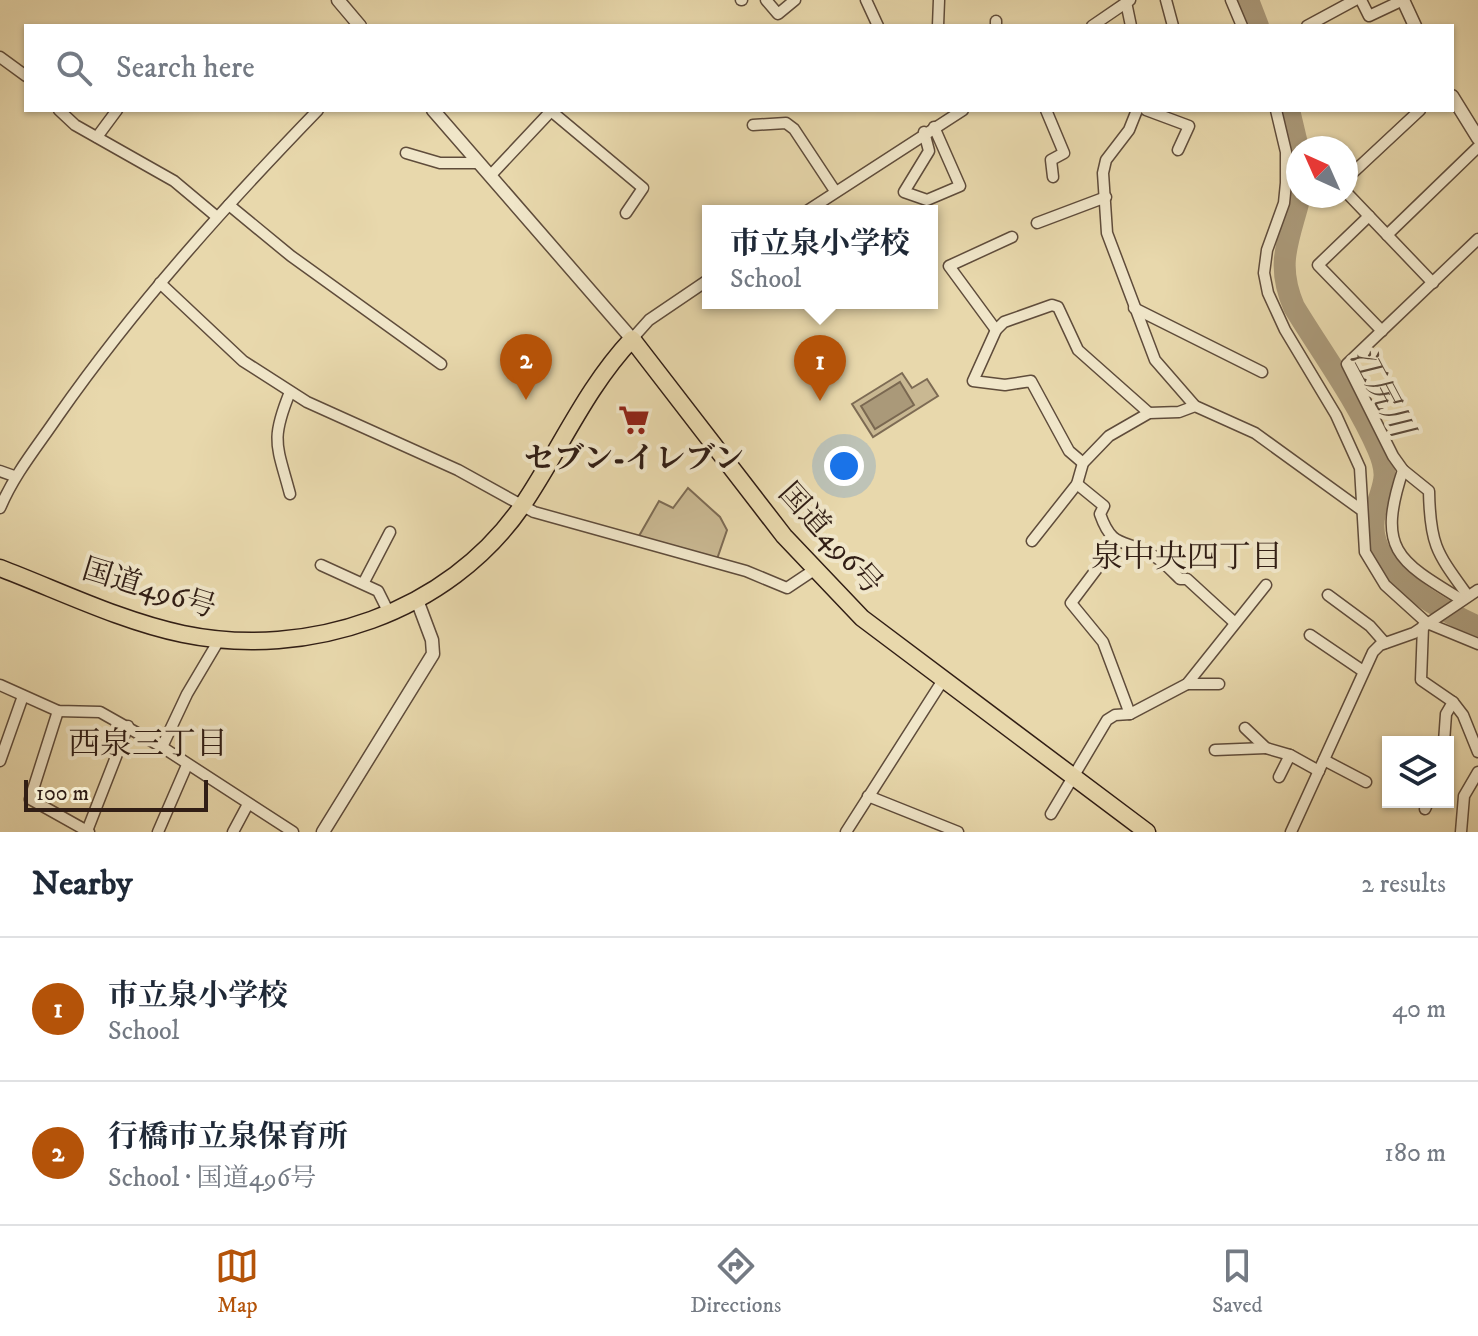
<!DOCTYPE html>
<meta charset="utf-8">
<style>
:root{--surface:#fff;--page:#f6f6f7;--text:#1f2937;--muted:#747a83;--line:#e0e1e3;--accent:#b45309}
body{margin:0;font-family:"IM FELL DW Pica","Noto Serif JP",serif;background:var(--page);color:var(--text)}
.controls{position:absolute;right:24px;bottom:24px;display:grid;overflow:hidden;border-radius:0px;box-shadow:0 2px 6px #0004}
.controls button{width:72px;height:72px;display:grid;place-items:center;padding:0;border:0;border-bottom:2px solid var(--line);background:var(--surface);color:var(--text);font:40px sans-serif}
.compass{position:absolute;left:1286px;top:136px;width:72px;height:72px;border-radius:50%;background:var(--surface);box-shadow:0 2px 6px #0004;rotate:315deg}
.scale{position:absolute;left:24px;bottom:20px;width:184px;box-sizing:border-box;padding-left:8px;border:4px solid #311e15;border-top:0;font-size:22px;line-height:28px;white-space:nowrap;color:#311e15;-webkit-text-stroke:6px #f0e6c9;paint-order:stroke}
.you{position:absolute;left:844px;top:466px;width:28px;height:28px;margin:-20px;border:6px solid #fff;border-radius:50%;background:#1a73e8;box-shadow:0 0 0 12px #1a73e833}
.badge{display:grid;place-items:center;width:52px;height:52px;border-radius:50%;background:var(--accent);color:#fff;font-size:26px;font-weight:700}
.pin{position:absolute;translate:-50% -66px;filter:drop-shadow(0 2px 4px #0008)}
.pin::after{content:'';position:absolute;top:42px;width:28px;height:24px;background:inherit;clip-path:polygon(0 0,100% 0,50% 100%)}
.popup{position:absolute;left:702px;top:205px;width:236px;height:104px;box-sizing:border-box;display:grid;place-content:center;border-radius:0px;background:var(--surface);filter:drop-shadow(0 2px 6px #0005);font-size:26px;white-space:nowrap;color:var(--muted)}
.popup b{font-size:30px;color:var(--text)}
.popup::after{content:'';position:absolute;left:50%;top:100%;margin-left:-16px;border:16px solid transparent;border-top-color:var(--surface)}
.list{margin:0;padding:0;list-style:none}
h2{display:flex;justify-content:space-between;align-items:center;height:104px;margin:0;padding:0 32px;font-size:34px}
h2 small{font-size:26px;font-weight:400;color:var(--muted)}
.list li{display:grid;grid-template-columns:52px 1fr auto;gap:24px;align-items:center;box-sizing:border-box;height:144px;padding:0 32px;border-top:2px solid var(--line)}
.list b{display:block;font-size:30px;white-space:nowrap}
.list p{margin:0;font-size:26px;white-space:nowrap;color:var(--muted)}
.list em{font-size:26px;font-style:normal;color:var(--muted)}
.icon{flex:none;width:44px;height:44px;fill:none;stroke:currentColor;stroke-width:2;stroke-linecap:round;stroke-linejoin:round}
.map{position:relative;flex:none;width:1478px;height:832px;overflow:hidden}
.search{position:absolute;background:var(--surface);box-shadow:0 2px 6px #0004;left:24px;right:24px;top:24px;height:88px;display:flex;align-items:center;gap:20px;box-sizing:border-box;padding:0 28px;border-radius:0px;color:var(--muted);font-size:30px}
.sheet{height:392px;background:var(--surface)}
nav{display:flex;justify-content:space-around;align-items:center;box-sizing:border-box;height:112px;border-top:2px solid var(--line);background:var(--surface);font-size:22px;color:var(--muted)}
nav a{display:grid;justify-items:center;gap:4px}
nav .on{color:var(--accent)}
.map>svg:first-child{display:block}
.green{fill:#c9b892;stroke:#7d6b54;stroke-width:2}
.water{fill:#aa9979;stroke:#7a6851;stroke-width:2}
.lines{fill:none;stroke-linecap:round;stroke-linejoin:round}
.river{stroke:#aa9979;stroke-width:22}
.minor-casing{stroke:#5f4c3b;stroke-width:13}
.tertiary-casing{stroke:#5f4c3b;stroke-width:15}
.trunk-casing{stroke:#311e15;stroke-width:19}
.minor{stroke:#f0e6c9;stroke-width:10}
.tertiary{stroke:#f0e6c9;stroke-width:12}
.trunk{stroke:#e8d8ac;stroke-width:16}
.labels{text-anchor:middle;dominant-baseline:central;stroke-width:8;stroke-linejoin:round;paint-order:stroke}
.poi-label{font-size:30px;font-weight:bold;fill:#311e15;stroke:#f0e6c9}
.street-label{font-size:30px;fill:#311e15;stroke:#f0e6c9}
.water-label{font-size:32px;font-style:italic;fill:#5b4938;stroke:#f0e6c9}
.neighbourhood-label{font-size:32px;fill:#311e15;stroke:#f0e6c9}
</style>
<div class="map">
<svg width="1478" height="832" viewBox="0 0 1478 832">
<rect width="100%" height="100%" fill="#e8d8ac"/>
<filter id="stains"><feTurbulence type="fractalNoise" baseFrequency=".0025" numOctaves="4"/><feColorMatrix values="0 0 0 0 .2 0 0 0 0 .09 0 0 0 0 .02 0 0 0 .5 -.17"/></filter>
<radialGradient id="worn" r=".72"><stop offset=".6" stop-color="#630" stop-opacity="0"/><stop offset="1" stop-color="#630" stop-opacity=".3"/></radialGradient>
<!-- green -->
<g class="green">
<polygon points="902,373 912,388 927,379 938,396 873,437 852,404"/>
<polygon points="688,488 720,517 727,530 717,559 639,536 659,501 673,508"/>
</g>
<!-- water -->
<polygon class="water" points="900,382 914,405 875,429 861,406"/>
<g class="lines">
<!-- river -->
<g class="river">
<polyline points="1248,0 1258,26"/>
<polyline points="1289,110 1298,148"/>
<path d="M1300,196C1289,240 1275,263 1294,307C1322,353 1356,399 1378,449C1391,479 1382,485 1375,513C1361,568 1439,609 1478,627"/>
</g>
<defs>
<g id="minor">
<polyline points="741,0 742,0"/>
<polyline points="766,0 778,14 795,0"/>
<polyline points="866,0 878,26"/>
<polyline points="1166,0 1173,26"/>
<polyline points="1231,0 1242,26"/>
<polyline points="1361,0 1369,16 1403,0"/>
<polyline points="1126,2 1131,26"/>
<polyline points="938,26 939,0"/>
<polyline points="996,26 996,21"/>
<polyline points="1092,26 1130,0"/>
<polyline points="1307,26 1355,0"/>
<polyline points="0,57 26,76"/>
<polyline points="59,110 75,125 174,181 217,217"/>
<polyline points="1046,110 1064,153 1051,160 1053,177"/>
<polyline points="1137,110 1129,130 1106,160 1103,173 1107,233 1155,360 1195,406 1255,433 1360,509"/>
<polyline points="1146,110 1189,126 1178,150"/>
<polyline points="1276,110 1286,152 1286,183 1284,203 1267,250 1264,273 1268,293 1285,330 1336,415 1360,468 1365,552 1385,585 1427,623 1478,644"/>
<polyline points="551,111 643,188 626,213"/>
<polyline points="753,125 786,123 794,129 835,191"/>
<polyline points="924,132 929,151 904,192 927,200 960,186 934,127"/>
<polyline points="97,137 117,110"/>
<polyline points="406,153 440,163 479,163"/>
<polyline points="490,176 552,110"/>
<polyline points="1346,179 1420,110"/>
<polyline points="1346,192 1433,283"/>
<polyline points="229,205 291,256 441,364"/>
<polyline points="807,211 963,110"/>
<polyline points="1369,216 1318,265 1382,331"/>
<polyline points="1037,223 1106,197"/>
<polyline points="1387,235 1478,147"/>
<polyline points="160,283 243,361 307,402 458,470 534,512 746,571 787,588 814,570"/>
<polyline points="1134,308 1262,372"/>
<polyline points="996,330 949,266 1012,237"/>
<polyline points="632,339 649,320 708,280"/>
<polyline points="1083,463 1069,451 1031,381 1005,385 973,381 996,330 1004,322 1052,305 1058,307 1078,350 1149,413"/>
<path d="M1403,470C1377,549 1396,560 1462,600"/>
<polyline points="0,471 14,476"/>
<path d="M1077,484L1104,506L1100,514C1112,548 1122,539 1149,553C1161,559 1171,570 1180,579H1187L1235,623"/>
<path d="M290,494C277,445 270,441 290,392"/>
<path d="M0,508C15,473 37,447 58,416C135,306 225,206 318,110"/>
<polyline points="1032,541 1077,484 1083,463 1109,436 1149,413 1179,412 1195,406"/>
<polyline points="1117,542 1071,603 1103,642 1130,714"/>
<polyline points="321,565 378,591 389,613"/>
<polyline points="364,582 390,532"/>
<polyline points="1328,595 1370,626 1385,643"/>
<path d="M1468,596C1437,553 1430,546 1429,491L1403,470L1393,456L1347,364L1478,239"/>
<polyline points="1423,626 1421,680 1453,702 1463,715 1478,752"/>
<polyline points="1310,635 1363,671"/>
<polyline points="1187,684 1219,684"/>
<polyline points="0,685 58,711 100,712 162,747 293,832"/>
<polyline points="58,711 30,799 89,832"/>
<polyline points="1245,728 1266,748 1290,755"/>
<polyline points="1444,742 1446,714 1453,702"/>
<polyline points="162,747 187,694 219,640"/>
<polyline points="1215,750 1266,748"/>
<polyline points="1324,760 1366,782"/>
<polyline points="0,761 23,696"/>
<polyline points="1279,777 1290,755 1319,771"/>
<polyline points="868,796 958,832"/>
<polyline points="1425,809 1428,802"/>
<polyline points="1051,814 1107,720 1115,715 1130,714 1187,684 1266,585"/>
<polyline points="87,831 128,726"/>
<polyline points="158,832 187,765"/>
<polyline points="233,832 248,804"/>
<polyline points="846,832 943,680"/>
<polyline points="1291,832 1373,652 1380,645 1414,633 1478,590"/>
<polyline points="1461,832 1464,796 1478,772"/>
</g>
<g id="tertiary">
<polyline points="338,0 360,26"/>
<polyline points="1403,0 1415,26"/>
<polyline points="1452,96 1478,138"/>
<polyline points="433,110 632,339"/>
<polyline points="323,832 433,654 432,640 417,600"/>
</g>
<path id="trunk" d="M0,568C60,591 121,621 183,634C308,660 448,613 522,506C560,450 585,389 632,339L784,536L862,618L1147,832"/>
</defs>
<!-- minor casing -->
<use href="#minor" class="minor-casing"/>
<!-- tertiary casing -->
<use href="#tertiary" class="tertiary-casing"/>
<!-- trunk casing -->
<use href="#trunk" class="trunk-casing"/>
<!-- minor -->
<use href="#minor" class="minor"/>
<!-- tertiary -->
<use href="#tertiary" class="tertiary"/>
<!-- trunk -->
<use href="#trunk" class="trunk"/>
</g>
<!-- icons -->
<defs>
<symbol id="supermarket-bare" viewBox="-9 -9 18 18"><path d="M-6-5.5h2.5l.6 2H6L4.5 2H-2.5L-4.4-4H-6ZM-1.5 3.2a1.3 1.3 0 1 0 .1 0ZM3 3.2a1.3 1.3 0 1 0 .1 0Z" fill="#8f2418" stroke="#f0e6c9" stroke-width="2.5" paint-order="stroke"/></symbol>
</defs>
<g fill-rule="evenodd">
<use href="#supermarket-bare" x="612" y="398" width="44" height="44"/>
</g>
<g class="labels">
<!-- poi labels -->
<g class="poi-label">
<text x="634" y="459">セブン-イレブン</text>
</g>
<!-- street labels -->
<g class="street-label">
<text transform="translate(830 539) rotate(48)">国道496号</text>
<text transform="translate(149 589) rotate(17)">国道496号</text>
</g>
<!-- water labels -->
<g class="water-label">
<text transform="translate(1381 393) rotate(62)">江尻川</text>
</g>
<!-- neighbourhood labels -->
<g class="neighbourhood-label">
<text x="1187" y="558">泉中央四丁目</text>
<text x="148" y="745">西泉三丁目</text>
</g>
</g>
<rect width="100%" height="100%" filter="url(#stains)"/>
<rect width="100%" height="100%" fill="url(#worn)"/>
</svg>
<div class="controls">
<button><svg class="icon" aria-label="layers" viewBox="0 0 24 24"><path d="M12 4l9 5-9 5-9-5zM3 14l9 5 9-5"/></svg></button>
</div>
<svg class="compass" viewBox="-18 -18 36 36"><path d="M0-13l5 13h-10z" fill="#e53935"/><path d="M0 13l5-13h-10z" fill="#747a83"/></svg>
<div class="scale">100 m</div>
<div class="you"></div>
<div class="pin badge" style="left:820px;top:401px">1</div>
<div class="popup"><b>市立泉小学校</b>School</div>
<div class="pin badge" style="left:526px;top:400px">2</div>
<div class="search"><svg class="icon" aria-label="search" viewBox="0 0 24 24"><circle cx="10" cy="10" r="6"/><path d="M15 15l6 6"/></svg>Search here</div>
</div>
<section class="sheet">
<h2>Nearby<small>2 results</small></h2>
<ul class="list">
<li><span class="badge">1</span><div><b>市立泉小学校</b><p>School</p></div><em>40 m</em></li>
<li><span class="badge">2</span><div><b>行橋市立泉保育所</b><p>School · 国道496号</p></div><em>180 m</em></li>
</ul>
</section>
<nav>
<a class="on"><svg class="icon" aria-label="map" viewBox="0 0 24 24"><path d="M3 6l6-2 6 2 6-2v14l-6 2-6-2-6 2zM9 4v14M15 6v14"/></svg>Map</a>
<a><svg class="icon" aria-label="directions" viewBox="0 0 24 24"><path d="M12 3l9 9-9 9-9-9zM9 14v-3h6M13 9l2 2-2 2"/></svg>Directions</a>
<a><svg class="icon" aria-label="saved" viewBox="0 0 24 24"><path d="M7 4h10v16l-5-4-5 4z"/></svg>Saved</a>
</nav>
